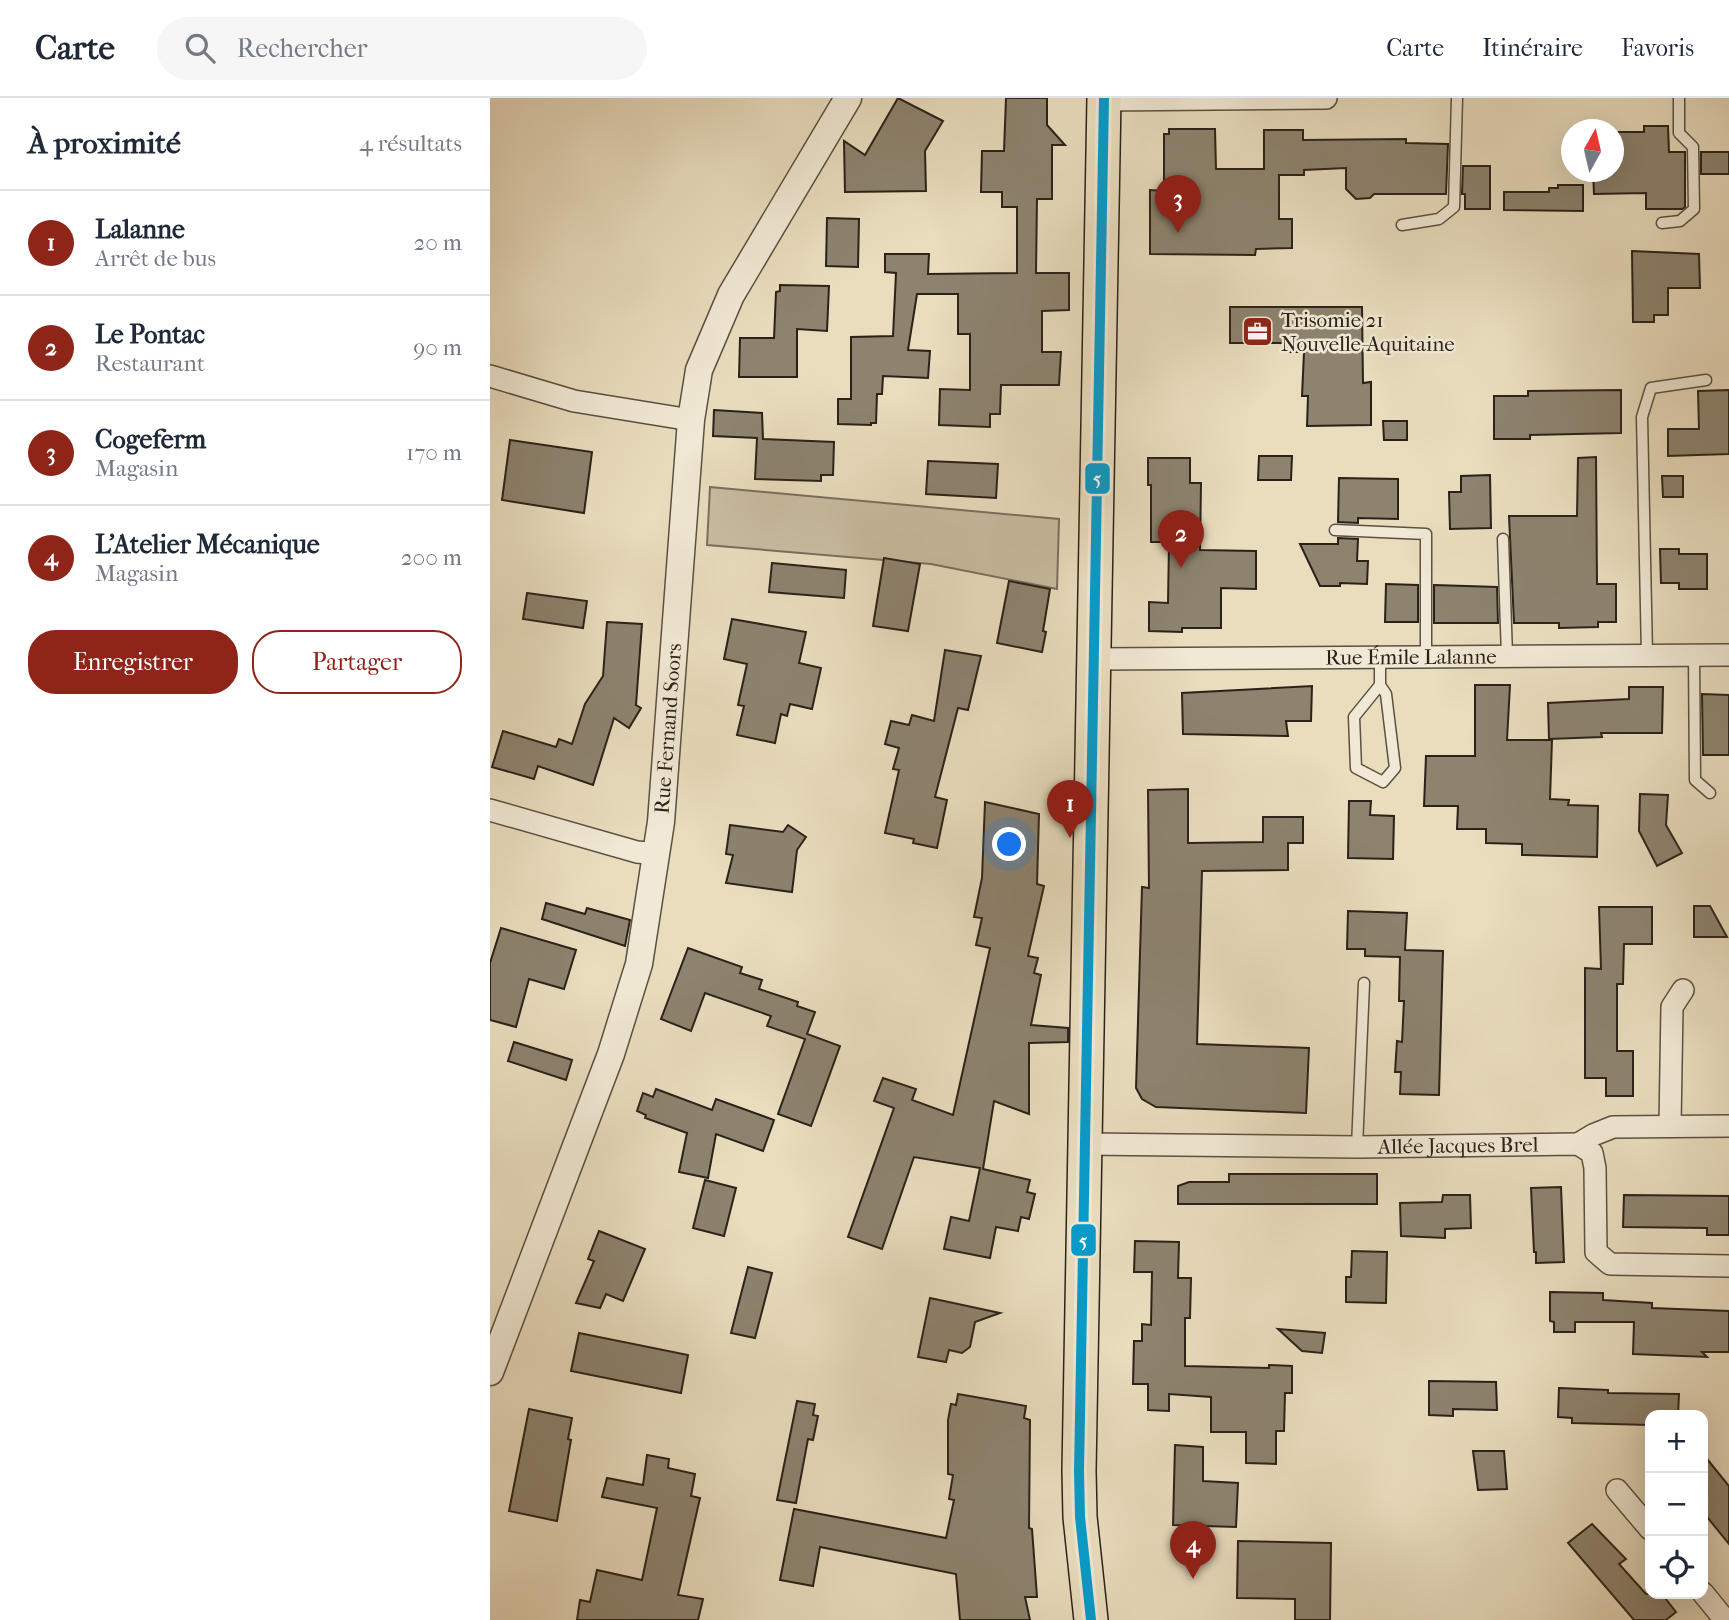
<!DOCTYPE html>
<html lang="fr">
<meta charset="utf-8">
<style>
:root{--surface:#fff;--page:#f6f6f7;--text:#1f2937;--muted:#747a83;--line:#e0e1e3;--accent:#8f2418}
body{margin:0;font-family:"IM FELL French Canon",serif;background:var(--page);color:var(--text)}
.controls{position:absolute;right:21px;bottom:21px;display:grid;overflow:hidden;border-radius:14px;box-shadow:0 7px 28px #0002}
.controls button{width:63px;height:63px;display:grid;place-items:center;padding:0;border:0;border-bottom:2px solid var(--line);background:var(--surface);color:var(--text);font:35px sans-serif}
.compass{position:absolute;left:1071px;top:21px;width:63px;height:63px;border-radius:50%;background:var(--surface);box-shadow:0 7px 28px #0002;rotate:8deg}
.you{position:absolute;left:520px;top:747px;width:24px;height:24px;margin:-18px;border:5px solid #fff;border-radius:50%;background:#1a73e8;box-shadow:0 0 0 10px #1a73e833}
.badge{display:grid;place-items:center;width:46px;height:46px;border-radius:50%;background:var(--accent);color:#fff;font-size:23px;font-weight:700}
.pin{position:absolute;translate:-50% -58px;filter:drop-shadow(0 2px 4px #0008)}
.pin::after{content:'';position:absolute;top:37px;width:24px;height:21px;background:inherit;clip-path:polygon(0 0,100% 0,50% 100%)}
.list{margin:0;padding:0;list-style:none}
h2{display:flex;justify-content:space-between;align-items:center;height:91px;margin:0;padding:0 28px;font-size:30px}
h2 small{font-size:23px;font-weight:400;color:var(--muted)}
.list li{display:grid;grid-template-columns:46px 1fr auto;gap:21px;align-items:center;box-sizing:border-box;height:105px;padding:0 28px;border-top:2px solid var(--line)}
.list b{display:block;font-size:26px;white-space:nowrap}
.list p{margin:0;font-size:23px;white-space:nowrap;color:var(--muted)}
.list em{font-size:23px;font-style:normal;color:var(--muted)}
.actions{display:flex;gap:14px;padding:21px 28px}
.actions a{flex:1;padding:16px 0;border:2px solid var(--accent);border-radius:28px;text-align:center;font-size:24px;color:var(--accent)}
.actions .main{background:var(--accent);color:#fff}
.icon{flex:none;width:38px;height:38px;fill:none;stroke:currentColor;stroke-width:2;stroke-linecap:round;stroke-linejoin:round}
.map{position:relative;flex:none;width:1239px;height:1522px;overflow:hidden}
header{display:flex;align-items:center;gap:42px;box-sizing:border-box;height:98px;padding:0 35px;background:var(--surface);border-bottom:2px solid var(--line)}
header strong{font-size:33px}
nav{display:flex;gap:38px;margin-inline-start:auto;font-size:24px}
.search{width:490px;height:63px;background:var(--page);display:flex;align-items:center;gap:18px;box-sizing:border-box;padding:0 24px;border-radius:38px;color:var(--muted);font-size:26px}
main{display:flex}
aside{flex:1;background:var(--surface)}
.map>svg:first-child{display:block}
.green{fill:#c9bda2;stroke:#7a705e;stroke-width:2}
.building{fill:#8d836f;stroke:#2a2219;stroke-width:2}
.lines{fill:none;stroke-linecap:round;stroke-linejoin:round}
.service-casing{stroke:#5a5142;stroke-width:13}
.minor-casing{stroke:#5a5142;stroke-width:24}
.tertiary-casing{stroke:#5a5142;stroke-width:29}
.primary-casing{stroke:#2a2219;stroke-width:36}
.service{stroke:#f1e9d5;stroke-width:10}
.minor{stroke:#f1e9d5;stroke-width:21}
.tertiary{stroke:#f1e9d5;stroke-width:26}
.primary{stroke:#e9ddbe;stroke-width:33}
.bus-1-casing{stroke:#f1e9d5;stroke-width:16}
.bus-1{stroke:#069ccc;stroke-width:10}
.labels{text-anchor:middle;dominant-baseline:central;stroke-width:5;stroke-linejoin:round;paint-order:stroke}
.poi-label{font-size:21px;fill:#2a2219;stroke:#f1e9d5;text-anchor:start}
.street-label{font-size:21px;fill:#2a2219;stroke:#f1e9d5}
.line-badge{stroke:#f1e9d5;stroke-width:2.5}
.badge-label{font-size:19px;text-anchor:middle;font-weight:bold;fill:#fff}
</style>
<header>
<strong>Carte</strong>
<div class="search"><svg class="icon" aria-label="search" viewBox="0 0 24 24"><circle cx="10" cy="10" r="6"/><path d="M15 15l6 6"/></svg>Rechercher</div>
<nav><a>Carte</a><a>Itinéraire</a><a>Favoris</a></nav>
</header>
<main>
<aside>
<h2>À proximité<small>4 résultats</small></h2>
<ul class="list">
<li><span class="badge">1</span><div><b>Lalanne</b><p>Arrêt de bus</p></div><em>20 m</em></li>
<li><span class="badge">2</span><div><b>Le Pontac</b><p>Restaurant</p></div><em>90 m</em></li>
<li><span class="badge">3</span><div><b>Cogeferm</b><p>Magasin</p></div><em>170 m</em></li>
<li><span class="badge">4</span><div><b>L'Atelier Mécanique</b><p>Magasin</p></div><em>200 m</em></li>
</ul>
<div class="actions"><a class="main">Enregistrer</a><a>Partager</a></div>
</aside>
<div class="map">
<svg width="1239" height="1522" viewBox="0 0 1239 1522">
<rect width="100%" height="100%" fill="#e9ddbe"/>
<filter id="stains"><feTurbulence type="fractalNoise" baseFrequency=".00286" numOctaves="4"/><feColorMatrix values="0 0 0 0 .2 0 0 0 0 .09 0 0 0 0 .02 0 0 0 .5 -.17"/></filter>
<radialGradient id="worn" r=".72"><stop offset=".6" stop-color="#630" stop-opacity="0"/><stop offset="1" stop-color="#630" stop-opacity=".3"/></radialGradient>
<!-- green -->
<polygon class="green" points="220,389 569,421 567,491 441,466 217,447"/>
<!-- building -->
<g class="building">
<polygon points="408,0 453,23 435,53 436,93 355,94 354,43 375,57"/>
<polygon points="516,0 557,0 557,27 575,47 562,47 562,101 547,101 546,175 579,175 579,212 552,213 552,254 571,254 569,287 511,287 510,316 500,316 500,329 449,327 450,291 480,292 480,236 468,236 468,196 427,196 418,252 440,253 438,280 393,278 392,296 387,296 386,325 381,325 381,327 348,326 348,301 361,301 361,239 403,238 406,175 395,174 395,156 439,156 438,176 527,175 527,109 512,109 512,94 491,94 492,53 514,53"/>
<polygon points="1154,28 1178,28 1179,54 1195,54 1195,109 1192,111 1156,111 1156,95 1104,96 1103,74 1124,74 1124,34 1154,34"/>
<polygon points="679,31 725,31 726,71 774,71 774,32 813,32 813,42 916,41 916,45 958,46 956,96 884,96 880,100 866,101 856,91 856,70 814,72 814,77 789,77 789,121 802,121 802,150 766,151 765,157 660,156 660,92 674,93 674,36 679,36"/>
<rect x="1211" y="54" width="28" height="22"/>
<polygon points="973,68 1000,68 1000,111 975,111 975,96 972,96"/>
<polygon points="1068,87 1093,87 1093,113 1014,112 1014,94 1059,94 1059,90 1068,90"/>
<polygon points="337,120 369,121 368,169 336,168"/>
<polygon points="1142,153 1209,156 1210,190 1178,190 1178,217 1164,217 1164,224 1143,224"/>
<polygon points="290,187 339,188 337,233 307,231 307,279 249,279 250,240 284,240 286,194 290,193"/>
<polygon points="740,209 872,209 873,285 881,284 881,327 817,328 818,298 812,298 814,254 797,254 797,245 740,245"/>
<polygon points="1131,292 1131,335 1040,337 1040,341 1004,341 1004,298 1038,298 1038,293"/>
<polygon points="1239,292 1239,356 1178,358 1178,331 1209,331 1208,293"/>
<polygon points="224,312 272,315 273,341 344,344 343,377 331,377 331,383 265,381 267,340 223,338"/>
<polygon points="893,323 917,323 917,342 894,342"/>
<polygon points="20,342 102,354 94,415 12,402"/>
<polygon points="769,358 802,358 801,382 768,382"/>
<polygon points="1106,359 1107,486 1126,486 1126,524 1108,524 1108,529 1069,530 1069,525 1024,525 1019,418 1087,418 1088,360"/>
<polygon points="658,360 700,360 700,385 711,385 710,452 766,453 766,491 731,490 731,530 692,530 692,534 659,533 659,504 678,505 679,444 661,444 661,387 658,387"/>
<polygon points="438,363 508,366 506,400 436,396"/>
<polygon points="1000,377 1001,430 960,431 959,394 971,394 971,378"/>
<polygon points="1172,378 1193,378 1193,399 1173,399"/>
<polygon points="849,380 908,381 908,421 868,420 868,425 848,424"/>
<polygon points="848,440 868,441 867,463 878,463 877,486 850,485 850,488 830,488 810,446 848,446"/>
<polygon points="1170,451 1189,451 1189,456 1217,456 1217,491 1189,491 1189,485 1171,485"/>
<polygon points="394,460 430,466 418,533 383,528"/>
<polygon points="282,465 356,472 354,500 279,494"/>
<polygon points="519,483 560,491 553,533 556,534 552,554 507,545"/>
<polygon points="896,486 928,487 928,524 895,524"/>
<polygon points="944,487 1007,489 1008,525 944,525"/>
<polygon points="37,495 97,503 93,530 33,521"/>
<polygon points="242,521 316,534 309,565 331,570 322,611 300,606 297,618 291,616 285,645 247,637 254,608 248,607 257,566 234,561"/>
<polygon points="117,524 152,526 146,607 151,610 139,630 124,620 103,687 48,668 44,681 2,669 13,633 66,649 69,641 82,646 95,606 113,578"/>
<polygon points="455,552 491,558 478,612 468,610 445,699 457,702 447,750 423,745 424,741 395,735 409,672 403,671 409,650 395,646 401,623 419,627 422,617 444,623"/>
<polygon points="985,587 1020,587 1017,642 1062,642 1060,701 1079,702 1078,707 1108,708 1107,759 1032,757 1032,746 996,745 996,731 967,731 968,708 934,708 936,658 985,658"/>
<polygon points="822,588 821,623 796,623 798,638 693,636 692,595"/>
<polygon points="1139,589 1173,589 1172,635 1111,635 1112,639 1059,641 1058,605 1139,601"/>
<polygon points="1212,596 1239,597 1239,657 1213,657"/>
<polygon points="698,691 698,745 773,744 773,719 813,719 813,745 798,745 798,772 712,773 707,946 819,950 816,1015 666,1009 652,1001 646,990 652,789 659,790 658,692"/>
<polygon points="1150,696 1178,697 1176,727 1192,755 1167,768 1149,733"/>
<polygon points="859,703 881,703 880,717 904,718 903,761 858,760"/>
<polygon points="495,704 549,716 547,786 554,788 538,858 548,860 544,875 551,877 541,927 578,930 578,944 539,945 539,1016 504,1003 493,1071 540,1082 537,1094 545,1096 539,1121 531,1119 528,1133 506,1129 500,1160 454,1151 461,1119 479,1123 490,1070 424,1059 392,1151 358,1139 404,1010 384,1003 393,980 426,991 422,1002 463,1017 500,850 486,847 492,820 484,819 492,780"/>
<polygon points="240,727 293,734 298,727 316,739 307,752 302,794 236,785 243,757 236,756"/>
<polygon points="56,805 95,816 97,810 140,822 135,848 52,821"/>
<polygon points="1204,808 1220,808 1237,839 1204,839"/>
<polygon points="1109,809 1162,809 1162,846 1134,846 1133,886 1127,886 1127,953 1143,953 1143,998 1116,998 1116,980 1095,980 1095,870 1111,871"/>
<polygon points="858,813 917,815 915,852 953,853 949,997 910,996 911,974 905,974 907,943 912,944 914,903 909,903 910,859 875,858 875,851 857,851"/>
<polygon points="11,830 86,852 74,891 39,881 26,929 0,922 0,865"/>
<polygon points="198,850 252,869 250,875 272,882 269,891 308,904 307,908 325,914 317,936 350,948 321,1028 288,1016 315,941 277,928 281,918 215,895 201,933 171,921"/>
<polygon points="24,944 82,962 76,982 18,963"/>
<polygon points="166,991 222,1012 226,1001 284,1022 273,1053 226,1036 218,1080 189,1074 197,1035 155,1020 156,1017 147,1013 153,995 163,999"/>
<polygon points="739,1076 887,1076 887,1106 688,1106 688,1088 699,1084 739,1084"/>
<polygon points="215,1082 246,1090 234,1138 203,1130"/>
<polygon points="1071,1089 1074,1164 1046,1165 1046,1154 1044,1154 1041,1090"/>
<polygon points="953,1097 980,1097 981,1130 955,1131 955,1140 911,1138 910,1105 952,1104"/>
<polygon points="1134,1097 1239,1098 1239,1137 1217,1137 1217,1130 1133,1129"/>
<polygon points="109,1133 155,1151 133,1203 116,1196 110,1210 86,1205 104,1163 98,1161"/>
<polygon points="645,1143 689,1144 688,1180 701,1180 700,1220 695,1220 695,1268 779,1270 779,1267 802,1268 802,1295 795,1295 794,1333 786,1333 786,1366 756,1365 756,1334 721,1334 721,1299 679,1296 679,1313 658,1312 658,1286 643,1286 644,1243 652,1243 652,1226 661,1227 662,1174 644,1174"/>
<polygon points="862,1153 897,1154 896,1205 856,1204 856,1179 861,1179"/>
<polygon points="258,1169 282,1175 265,1240 241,1235"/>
<polygon points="1060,1194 1113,1195 1113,1202 1162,1205 1162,1210 1239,1213 1239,1254 1212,1254 1217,1259 1143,1256 1144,1224 1085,1224 1085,1234 1064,1234 1064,1224 1060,1223"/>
<polygon points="440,1200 510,1215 485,1224 480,1249 472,1255 459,1252 456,1264 428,1259"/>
<polygon points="788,1231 835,1235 832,1255 812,1253"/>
<polygon points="89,1235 198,1257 191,1295 81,1273"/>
<polygon points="939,1283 1006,1284 1007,1312 963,1311 963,1318 939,1317"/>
<polygon points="1069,1290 1118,1292 1118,1295 1189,1296 1188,1317 1160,1317 1160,1327 1082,1325 1082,1320 1068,1319"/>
<polygon points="468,1296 536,1308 534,1320 540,1322 539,1430 542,1431 547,1499 535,1499 540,1522 470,1522 466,1476 330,1449 323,1488 290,1482 304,1411 456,1440 464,1402 459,1401 463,1377 458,1376 458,1322 461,1306 466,1307"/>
<polygon points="307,1303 325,1306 323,1317 328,1318 323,1342 318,1341 306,1405 287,1402"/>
<polygon points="39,1311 82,1320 78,1341 81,1342 67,1423 19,1413"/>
<polygon points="685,1347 713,1349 713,1383 748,1385 746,1429 683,1427"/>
<polygon points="983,1353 1014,1353 1017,1391 988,1392"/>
<polygon points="1213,1356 1239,1388 1239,1446 1213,1414"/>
<polygon points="157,1357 179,1361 178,1370 205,1376 201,1398 210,1400 188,1497 213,1501 208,1522 87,1522 90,1502 100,1504 107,1472 152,1482 167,1410 112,1399 117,1380 153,1387"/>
<polygon points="1102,1426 1136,1461 1129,1466 1156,1496 1172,1496 1186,1514 1176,1522 1144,1522 1078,1445"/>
<polygon points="748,1443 841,1445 840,1522 805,1522 805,1501 747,1500"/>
</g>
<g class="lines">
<defs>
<g id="service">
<polyline points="1172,125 1190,123 1204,111 1203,49 1189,35 1189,0"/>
<polyline points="912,127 949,121 964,109 967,0"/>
<polyline points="845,432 936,436 936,559"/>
<polyline points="1013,441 1017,558"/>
<polyline points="1157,557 1152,319 1161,290 1216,282"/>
<polyline points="1204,557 1205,682 1220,695"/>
<polyline points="890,587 896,596 905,670 893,684 866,670 864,619 890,587 890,559"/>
<polyline points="867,1049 874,885"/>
</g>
<g id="minor">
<polyline points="614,2 836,0"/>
<polyline points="0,278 84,303 201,322"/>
<path id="s1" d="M604,561L1239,557"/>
<polyline points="0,712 147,754 168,756"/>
<polyline points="1180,1027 1182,909 1193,892"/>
<path id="s2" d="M595,1046L867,1049L1088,1046L1102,1055L1105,1070L1106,1154L1120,1166L1239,1168"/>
<polyline points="1088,1046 1103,1037 1123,1029 1239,1028"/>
<polyline points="1127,1392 1160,1431"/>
<polyline points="1213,1495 1235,1522"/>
</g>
<g id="tertiary">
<path id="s3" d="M0,1274L121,956L149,866L171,724L201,322L209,272L241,197L358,0"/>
</g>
<polyline id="primary" points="601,1522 590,1419 589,1373 614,0"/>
</defs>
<!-- service casing -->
<use href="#service" class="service-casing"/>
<!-- minor casing -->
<use href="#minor" class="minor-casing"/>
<!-- tertiary casing -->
<use href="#tertiary" class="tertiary-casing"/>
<!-- primary casing -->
<use href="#primary" class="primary-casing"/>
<!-- service -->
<use href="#service" class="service"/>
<!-- minor -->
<use href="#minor" class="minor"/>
<!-- tertiary -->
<use href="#tertiary" class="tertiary"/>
<!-- primary -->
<use href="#primary" class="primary"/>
<defs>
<polyline id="bus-1" points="601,1522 590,1419 589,1373 614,0"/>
</defs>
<!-- bus-1 casing -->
<use href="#bus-1" class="bus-1-casing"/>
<!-- bus-1 -->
<use href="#bus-1" class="bus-1"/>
</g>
<!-- icons -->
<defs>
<symbol id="office-square" viewBox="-11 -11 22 22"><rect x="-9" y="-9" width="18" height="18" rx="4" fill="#8f2418" stroke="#f1e9d5"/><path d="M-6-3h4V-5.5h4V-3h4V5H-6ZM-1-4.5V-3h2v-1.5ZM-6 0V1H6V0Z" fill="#fff"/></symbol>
</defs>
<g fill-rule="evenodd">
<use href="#office-square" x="750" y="216" width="35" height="35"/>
</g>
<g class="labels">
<!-- poi labels -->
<g class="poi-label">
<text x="791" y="222">Trisomie 21<tspan x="791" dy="24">Nouvelle-Aquitaine</tspan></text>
</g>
<!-- street labels -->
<g class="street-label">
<text stroke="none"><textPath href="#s1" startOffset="317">Rue Émile Lalanne</textPath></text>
<text stroke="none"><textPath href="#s3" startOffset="672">Rue Fernand Soors</textPath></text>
<text stroke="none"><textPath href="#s2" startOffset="373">Allée Jacques Brel</textPath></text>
</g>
</g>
<g class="line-badge">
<rect x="594" y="364" width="27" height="33" rx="7" fill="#069ccc"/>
<rect x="580" y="1125" width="27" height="34" rx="7" fill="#069ccc"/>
</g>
<g class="badge-label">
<text x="607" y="387">5</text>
<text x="593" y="1149">5</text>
</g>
<rect width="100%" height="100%" filter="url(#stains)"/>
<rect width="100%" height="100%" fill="url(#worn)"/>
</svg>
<div class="controls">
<button>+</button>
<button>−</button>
<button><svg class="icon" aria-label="locate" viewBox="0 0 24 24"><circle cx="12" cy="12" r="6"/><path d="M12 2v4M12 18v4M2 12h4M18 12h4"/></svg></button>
</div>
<svg class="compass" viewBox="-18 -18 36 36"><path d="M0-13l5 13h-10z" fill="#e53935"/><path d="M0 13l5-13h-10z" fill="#747a83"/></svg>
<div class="you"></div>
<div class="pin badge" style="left:580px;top:740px">1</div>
<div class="pin badge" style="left:691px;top:470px">2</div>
<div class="pin badge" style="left:688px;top:135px">3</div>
<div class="pin badge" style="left:703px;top:1481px">4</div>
</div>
</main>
